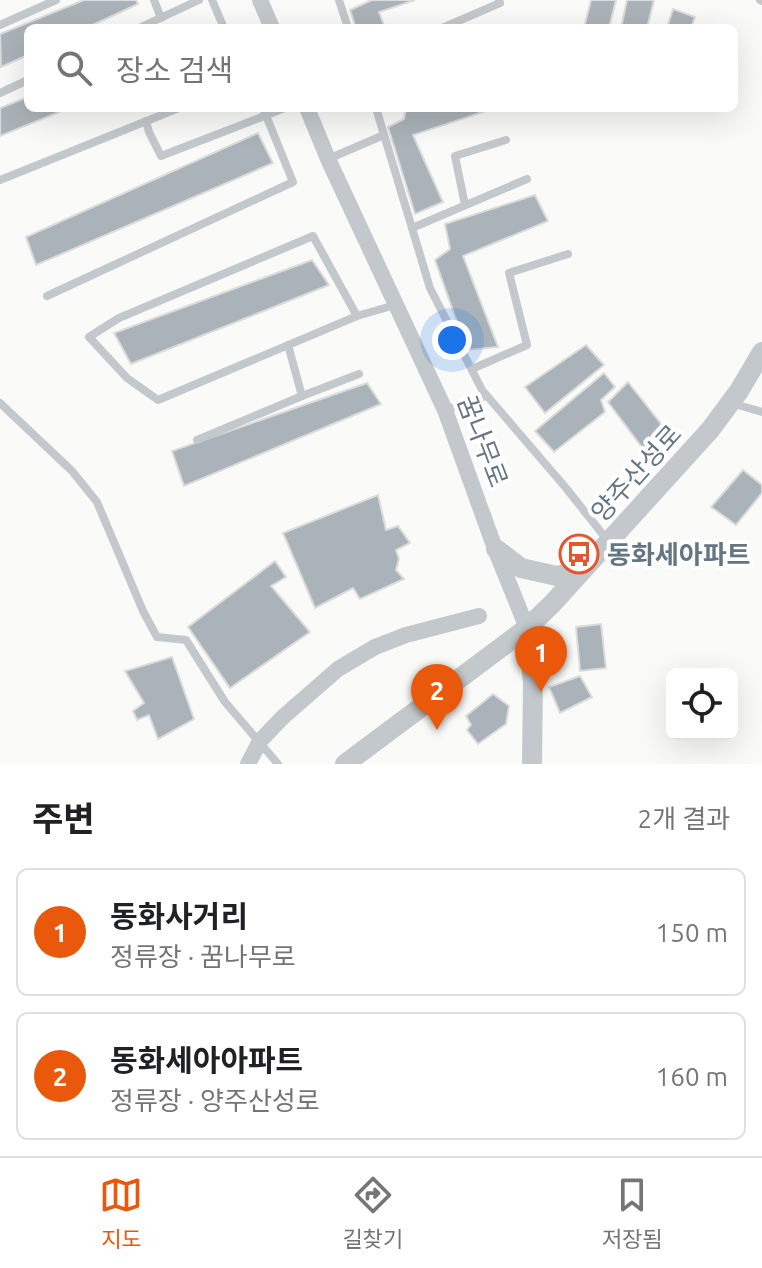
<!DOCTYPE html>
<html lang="ko">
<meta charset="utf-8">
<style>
:root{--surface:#fff;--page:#f2f2f2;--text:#202124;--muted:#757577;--line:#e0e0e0;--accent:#ea580c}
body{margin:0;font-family:Ubuntu,"Noto Sans KR",sans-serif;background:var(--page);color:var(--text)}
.controls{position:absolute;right:24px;bottom:24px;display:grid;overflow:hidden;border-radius:12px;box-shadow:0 8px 32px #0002}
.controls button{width:72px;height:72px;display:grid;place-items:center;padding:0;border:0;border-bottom:2px solid var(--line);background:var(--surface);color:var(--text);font:40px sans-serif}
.you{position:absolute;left:452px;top:340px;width:28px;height:28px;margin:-20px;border:6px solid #fff;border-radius:50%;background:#1a73e8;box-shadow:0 0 0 12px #1a73e833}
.badge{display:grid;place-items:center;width:52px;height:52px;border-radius:50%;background:var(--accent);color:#fff;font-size:26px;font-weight:700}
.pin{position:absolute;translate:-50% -66px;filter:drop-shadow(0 2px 4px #0008)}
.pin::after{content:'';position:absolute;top:42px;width:28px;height:24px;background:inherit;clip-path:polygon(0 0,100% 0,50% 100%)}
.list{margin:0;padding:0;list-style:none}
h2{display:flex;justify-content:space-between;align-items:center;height:104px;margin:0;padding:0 32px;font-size:34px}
h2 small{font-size:26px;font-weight:400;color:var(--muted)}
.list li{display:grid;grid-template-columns:52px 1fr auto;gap:24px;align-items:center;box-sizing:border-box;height:128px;margin:0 16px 16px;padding:0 16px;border:2px solid var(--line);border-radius:12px}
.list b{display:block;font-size:30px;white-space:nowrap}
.list p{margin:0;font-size:26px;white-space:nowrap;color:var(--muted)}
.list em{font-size:26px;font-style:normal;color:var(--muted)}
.icon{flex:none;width:44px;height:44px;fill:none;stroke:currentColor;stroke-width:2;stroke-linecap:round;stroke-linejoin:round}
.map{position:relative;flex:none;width:762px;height:764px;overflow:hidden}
.search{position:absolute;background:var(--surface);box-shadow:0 8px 32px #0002;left:24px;right:24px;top:24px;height:88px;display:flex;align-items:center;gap:20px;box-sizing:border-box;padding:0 28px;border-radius:12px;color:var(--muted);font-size:30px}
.sheet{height:392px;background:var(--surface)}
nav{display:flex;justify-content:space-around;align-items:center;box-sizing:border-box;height:112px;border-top:2px solid var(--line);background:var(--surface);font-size:22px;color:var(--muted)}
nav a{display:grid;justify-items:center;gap:4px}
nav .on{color:var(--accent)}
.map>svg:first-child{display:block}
.building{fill:#aab3b9;stroke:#dcdcda;stroke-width:2}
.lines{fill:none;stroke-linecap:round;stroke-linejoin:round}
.service{stroke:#c3c8cc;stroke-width:8}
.minor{stroke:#c3c8cc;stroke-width:16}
.tertiary{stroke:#c3c8cc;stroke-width:20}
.labels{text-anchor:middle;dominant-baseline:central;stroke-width:8;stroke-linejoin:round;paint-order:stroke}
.street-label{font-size:26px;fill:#657683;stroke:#fff}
.poi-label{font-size:26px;font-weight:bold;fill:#657683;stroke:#fff;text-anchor:start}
</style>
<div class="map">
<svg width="762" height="764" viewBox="0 0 762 764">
<rect width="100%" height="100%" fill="#fafaf8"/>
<!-- building -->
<g class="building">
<polygon points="84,0 136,0 138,4 86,28 28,28 28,55 1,67 0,34"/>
<polygon points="372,0 415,0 379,12 385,28 356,28 350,10"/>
<polygon points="591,0 616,0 609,28 584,28"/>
<polygon points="627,0 654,0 647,28 621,28"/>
<polygon points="673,9 695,17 691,28 667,28"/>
<polygon points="28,97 28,108 69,108 0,136 0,108"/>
<polygon points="406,108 495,108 413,135 443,202 415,214 388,127 404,119"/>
<polygon points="258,133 273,163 36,265 26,237"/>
<polygon points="535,195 548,221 463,256 498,347 467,350 435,260 450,249 445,224"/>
<polygon points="312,260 329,285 131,364 114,333"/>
<polygon points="586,345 604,365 545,413 525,387"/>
<polygon points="604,373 615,387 601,400 605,412 554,452 535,431"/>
<polygon points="628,382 673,439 650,458 608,402"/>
<polygon points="367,383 381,404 184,486 172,451"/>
<polygon points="743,470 762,485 762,493 736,525 711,507"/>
<polygon points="378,495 386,530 398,526 410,543 396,550 399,559 396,570 404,579 360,599 353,588 315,608 283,533"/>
<polygon points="275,561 286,577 271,586 310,632 230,688 188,627"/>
<polygon points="601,624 606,668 580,671 576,627"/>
<polygon points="172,657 194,719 158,739 149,715 137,720 133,711 144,703 125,671"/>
<polygon points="580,676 592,697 560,713 549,687"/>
<polygon points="493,694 509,706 506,724 478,744 467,730 471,725 466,716"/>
</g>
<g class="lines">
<!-- service -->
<g class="service">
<polyline points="154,0 161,18"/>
<polyline points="212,0 224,28"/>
<polyline points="339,0 348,28"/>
<polyline points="760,0 762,1"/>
<polyline points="0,25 56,0"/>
<polyline points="139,28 199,0"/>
<polyline points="442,28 500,3 499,0"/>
<polyline points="0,93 28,80"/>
<polyline points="376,108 430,288 482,390 566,488 608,541"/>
<polyline points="146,121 149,132 161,156 285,108"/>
<polyline points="328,159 384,135"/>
<polyline points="0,180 179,108"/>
<polyline points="465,205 455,156 506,140"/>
<polyline points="412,228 527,179"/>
<polyline points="47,296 293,182 263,108"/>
<polyline points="357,316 313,236 119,318 89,337 127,378 158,400 357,316 395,305"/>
<polyline points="288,345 302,396 359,374"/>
<polyline points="472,369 527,345 509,273 568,254"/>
<polyline points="0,403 72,471 97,502 143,611 157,637 186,640 225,702 278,764"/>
<polyline points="731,403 762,412"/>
<polyline points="446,410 486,396"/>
<polyline points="197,440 302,396"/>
</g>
<!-- minor -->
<g class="minor">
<polyline points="260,0 272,28"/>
<polyline points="307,108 328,159 445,410 497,554 527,628"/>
<polyline points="248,764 260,741 283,717 338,669 375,647 406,635 479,616"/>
</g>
<!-- tertiary -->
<g class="tertiary">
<polyline points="496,549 521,568 557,576 570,573 582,566"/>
<polyline points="527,628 533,682 532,764"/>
<polyline points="345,764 527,628 552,604 710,430 739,391 762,352"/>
</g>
</g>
<!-- icons -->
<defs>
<symbol id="bus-ring" viewBox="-11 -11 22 22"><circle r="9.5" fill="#fff" stroke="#e4572e" stroke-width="1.5"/><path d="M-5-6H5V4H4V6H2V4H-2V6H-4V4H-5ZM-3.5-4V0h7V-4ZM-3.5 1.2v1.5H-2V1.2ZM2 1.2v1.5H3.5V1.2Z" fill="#e4572e"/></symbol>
</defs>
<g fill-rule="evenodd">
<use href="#bus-ring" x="557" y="532" width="44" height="44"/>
</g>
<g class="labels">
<!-- street labels -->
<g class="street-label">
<text transform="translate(483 441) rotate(69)">꿈나무로</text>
<text transform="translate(636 473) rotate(-48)">양주산성로</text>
</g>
<!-- poi labels -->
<g class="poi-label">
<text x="607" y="554">동화세아파트</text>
</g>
</g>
</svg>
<div class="controls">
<button><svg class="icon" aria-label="locate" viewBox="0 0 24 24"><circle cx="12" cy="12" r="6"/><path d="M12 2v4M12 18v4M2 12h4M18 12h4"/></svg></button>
</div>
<div class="you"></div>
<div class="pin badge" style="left:541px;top:692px">1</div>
<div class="pin badge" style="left:437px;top:730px">2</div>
<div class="search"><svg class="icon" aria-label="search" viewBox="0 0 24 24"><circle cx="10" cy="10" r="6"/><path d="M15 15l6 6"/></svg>장소 검색</div>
</div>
<section class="sheet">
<h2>주변<small>2개 결과</small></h2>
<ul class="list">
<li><span class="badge">1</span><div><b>동화사거리</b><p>정류장 · 꿈나무로</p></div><em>150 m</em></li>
<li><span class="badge">2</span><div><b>동화세아아파트</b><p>정류장 · 양주산성로</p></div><em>160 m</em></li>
</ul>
</section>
<nav>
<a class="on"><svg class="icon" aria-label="map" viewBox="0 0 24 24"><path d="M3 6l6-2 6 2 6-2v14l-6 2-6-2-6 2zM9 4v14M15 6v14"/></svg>지도</a>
<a><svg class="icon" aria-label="directions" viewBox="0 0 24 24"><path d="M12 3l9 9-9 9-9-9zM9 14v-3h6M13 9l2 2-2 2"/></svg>길찾기</a>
<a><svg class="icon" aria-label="saved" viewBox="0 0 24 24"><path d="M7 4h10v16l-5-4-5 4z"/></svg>저장됨</a>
</nav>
